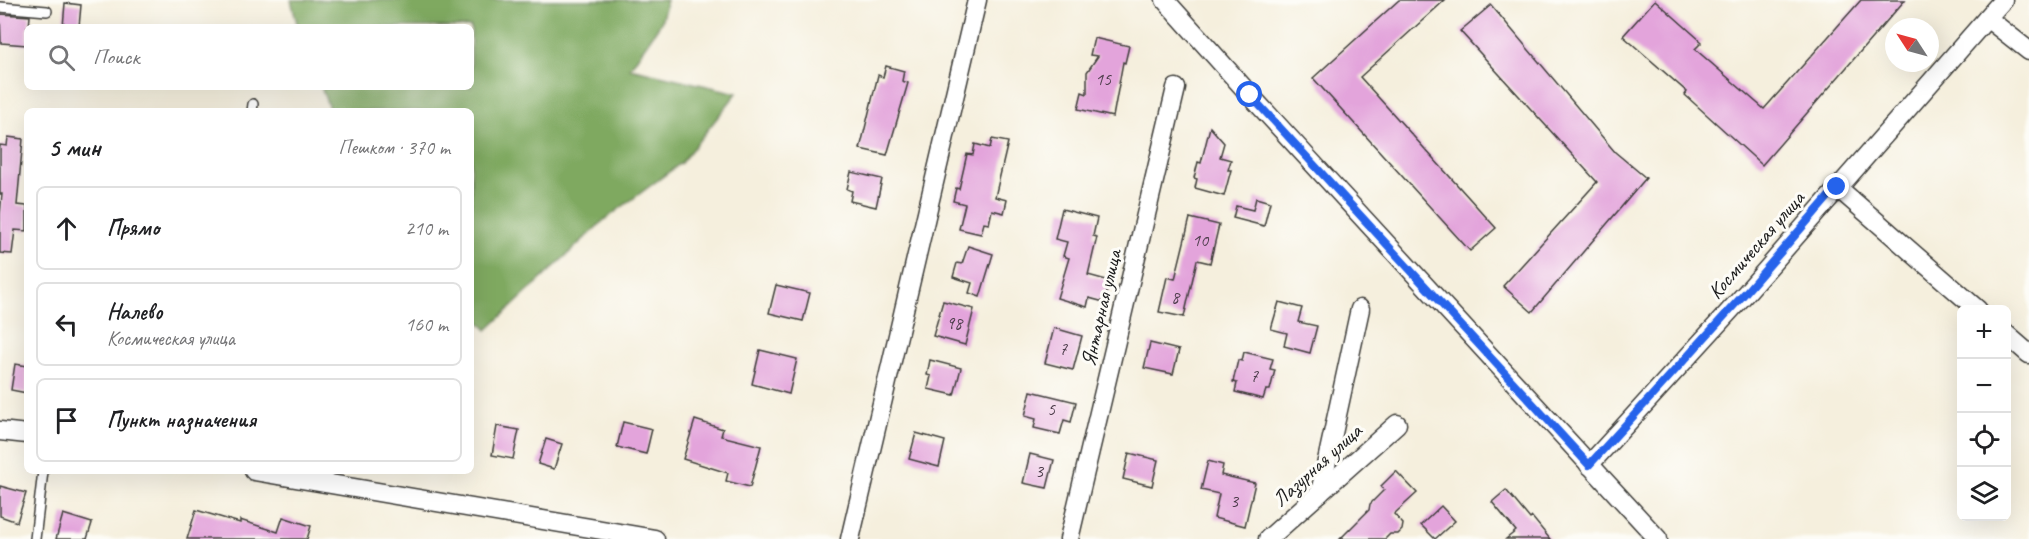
<!DOCTYPE html>
<html lang="ru">
<meta charset="utf-8">
<style>
:root{--surface:#fff;--page:#f2f2f2;--text:#202124;--muted:#757577;--line:#e0e0e0}
body{margin:0;font-family:Caveat,sans-serif;background:var(--page);color:var(--text)}
.controls{position:absolute;right:18px;bottom:18px;display:grid;overflow:hidden;border-radius:9px;box-shadow:0 6px 24px #0002}
.controls button{width:54px;height:54px;display:grid;place-items:center;padding:0;border:0;border-bottom:2px solid var(--line);background:var(--surface);color:var(--text);font:30px sans-serif}
.compass{position:absolute;left:1885px;top:18px;width:54px;height:54px;border-radius:50%;background:var(--surface);box-shadow:0 6px 24px #0002;rotate:306deg}
.stop{position:absolute;width:18px;height:18px;margin:-14px;border:4px solid #2563eb;border-radius:50%;background:#fff}
.stop.end{background:#2563eb;border-color:#fff;box-shadow:0 2px 6px #0008}
.list{margin:0;padding:0;list-style:none}
h2{display:flex;justify-content:space-between;align-items:center;height:78px;margin:0;padding:0 24px;font-size:26px}
h2 small{font-size:20px;font-weight:400;color:var(--muted)}
.list li{display:grid;grid-template-columns:39px 1fr auto;gap:18px;align-items:center;box-sizing:border-box;height:84px;margin:0 12px 12px;padding:0 12px;border:2px solid var(--line);border-radius:9px}
.list b{display:block;font-size:22px;white-space:nowrap}
.list p{margin:0;font-size:20px;white-space:nowrap;color:var(--muted)}
.list em{font-size:20px;font-style:normal;color:var(--muted)}
.icon{flex:none;width:33px;height:33px;fill:none;stroke:currentColor;stroke-width:2;stroke-linecap:round;stroke-linejoin:round}
.map{position:relative;flex:none;width:2029px;height:539px;overflow:hidden}
.search{position:absolute;background:var(--surface);box-shadow:0 6px 24px #0002;left:24px;top:24px;width:450px;height:66px;display:flex;align-items:center;gap:15px;box-sizing:border-box;padding:0 21px;border-radius:9px;color:var(--muted);font-size:22px}
.panel{position:absolute;background:var(--surface);box-shadow:0 6px 24px #0002;left:24px;top:108px;width:450px;height:366px;border-radius:9px}
.map>svg:first-child{display:block}
.forest{fill:#7fa961;stroke:#4e623e;stroke-width:1.5}
.building{fill:#e3a4db}
.lines{fill:none;stroke-linecap:round;stroke-linejoin:round}
.lane-casing{stroke:#3d3c39;stroke-width:12}
.street-casing{stroke:#3d3c39;stroke-width:21}
.lane{stroke:#fff;stroke-width:9}
.street{stroke:#fff;stroke-width:18}
.route{stroke:#2563eb;stroke-width:8}
.labels{text-anchor:middle;dominant-baseline:central;stroke-width:6;stroke-linejoin:round;paint-order:stroke}
.number-label{font-size:18px;fill:#4e3e4c}
.street-label{font-size:21px;fill:#1c1c1c;stroke:#fdfcf7}
</style>
<div class="map">
<svg width="2029" height="539" viewBox="0 0 2029 539">
<rect width="100%" height="100%" fill="#fdfcf7"/>
<filter id="ink" filterUnits="userSpaceOnUse"><feTurbulence type="fractalNoise" baseFrequency=".0167" numOctaves="2"/><feDisplacementMap in="SourceGraphic" scale="12" xChannelSelector="R" yChannelSelector="G"/><feConvolveMatrix kernelMatrix="1 2 1 2 8 2 1 2 1" color-interpolation-filters="sRGB"/></filter>
<filter id="wash" filterUnits="userSpaceOnUse"><feTurbulence type="fractalNoise" baseFrequency=".008" numOctaves="4" result="noise"/><feDisplacementMap in="SourceGraphic" scale="24" xChannelSelector="R" yChannelSelector="G"/><feGaussianBlur stdDeviation="1.35" result="paint"/><feColorMatrix in="noise" values="0 0 0 0 0 0 0 0 0 0 0 0 0 0 0 0 0 1.4 0 .05"/><feComposite in="paint" operator="in"/></filter>
<g filter="url(#wash)">
<rect width="100%" height="100%" fill="#f5efdd"/>
<!-- forest -->
<polygon class="forest" points="291,0 667,0 661,23 630,68 737,93 681,163 603,221 487,330 471,313 471,111 330,111 321,87 471,87 471,27 298,27"/>
<g id="blocks">
<!-- building -->
<g class="building">
<polygon points="1399,0 1445,0 1360,77 1496,228 1470,251 1313,78"/>
<polygon points="1655,0 1702,42 1695,49 1764,109 1861,0 1905,0 1762,165 1685,95 1687,92 1623,36"/>
<polygon points="65,3 81,5 79,27 63,27"/>
<polygon points="1491,5 1615,152 1646,178 1532,312 1503,286 1597,182 1460,31"/>
<polygon points="0,14 30,16 29,27 27,27 27,45 1,43"/>
<polygon points="1094,38 1129,46 1125,63 1123,62 1113,117 1078,109 1082,92 1087,94 1087,72 1098,56 1090,55"/>
<polygon points="886,66 904,71 902,81 908,83 887,155 860,149 878,75 883,77"/>
<polygon points="1210,127 1224,143 1220,157 1231,160 1228,170 1231,170 1224,196 1195,188 1197,179 1194,178 1198,162 1201,163"/>
<polygon points="8,137 23,139 17,205 27,206 27,231 15,230 12,254 0,253 0,215 2,194 0,194 0,145 7,146"/>
<polygon points="992,139 1008,142 995,197 1007,200 1004,213 992,210 989,224 984,223 981,234 959,229 965,204 953,201 956,188 959,189 967,154 973,155 975,144 990,148"/>
<polygon points="851,172 882,179 876,207 850,201 852,191 847,189"/>
<polygon points="1256,198 1270,202 1264,226 1233,218 1236,206 1253,210"/>
<polygon points="1062,209 1097,218 1093,236 1097,237 1088,275 1110,281 1104,302 1089,298 1087,307 1057,298 1069,258 1063,256 1067,242 1055,239"/>
<polygon points="1190,218 1219,225 1210,263 1197,260 1184,317 1159,312 1167,277 1175,279"/>
<polygon points="968,246 993,254 980,297 969,293 972,283 953,277 957,263 962,264"/>
<polygon points="776,285 810,293 803,321 769,313"/>
<polygon points="943,301 974,309 965,345 933,336"/>
<polygon points="1279,302 1302,308 1298,322 1317,326 1310,353 1284,346 1287,333 1271,329"/>
<polygon points="1054,328 1082,336 1073,370 1045,363"/>
<polygon points="1150,343 1179,350 1173,374 1144,368"/>
<polygon points="760,350 797,359 789,394 752,384"/>
<polygon points="1244,352 1273,359 1270,369 1275,370 1270,390 1266,390 1263,399 1235,392 1237,383 1233,382 1238,360 1242,361"/>
<polygon points="930,360 961,368 954,395 928,389 931,376 927,375"/>
<polygon points="15,364 27,366 27,393 11,390"/>
<polygon points="1031,391 1076,402 1071,422 1064,420 1060,434 1034,428 1036,419 1025,416"/>
<polygon points="695,420 723,429 721,436 761,446 750,487 726,481 728,473 683,459"/>
<polygon points="623,422 652,429 646,454 617,447"/>
<polygon points="497,426 519,430 513,459 492,455"/>
<polygon points="916,433 945,441 939,467 909,459"/>
<polygon points="546,439 562,444 554,469 538,464"/>
<polygon points="1129,453 1158,460 1152,486 1123,479"/>
<polygon points="1030,454 1054,460 1047,488 1023,483"/>
<polygon points="1208,461 1223,465 1221,475 1255,483 1245,526 1214,518 1219,494 1201,490"/>
<polygon points="1396,471 1417,493 1394,514 1403,524 1402,530 1398,534 1390,534 1385,539 1340,539 1369,510 1370,504 1384,490 1381,486"/>
<polygon points="0,486 26,493 17,522 0,516"/>
<polygon points="1506,490 1530,519 1532,517 1550,539 1506,539 1516,531 1492,502"/>
<polygon points="1441,506 1455,521 1435,539 1421,525"/>
<polygon points="196,510 240,523 240,520 278,532 283,517 311,526 307,539 187,539"/>
<polygon points="63,514 92,523 87,539 56,539"/>
</g>
</g>
</g>
<g filter="url(#ink)">
<use href="#blocks" fill-opacity="0" stroke="#3d3c39" stroke-width="1.5"/>
<g class="lines">
<defs>
<g id="lane">
<polyline points="0,7 47,11"/>
<polyline points="252,111 253,104"/>
<polyline points="35,539 43,471"/>
</g>
<g id="street">
<polyline points="1165,0 1250,95 1658,539"/>
<polyline points="1987,18 2029,51"/>
<polyline points="1837,187 1978,310"/>
<polyline points="2006,334 2029,354"/>
<polyline points="0,431 27,434"/>
<polyline points="1589,465 1746,293 2003,0"/>
<polyline points="254,471 655,539"/>
<polyline points="1320,493 1360,309"/>
<polyline points="850,539 977,0"/>
<polyline points="1069,539 1176,88"/>
<polyline points="1268,539 1397,424"/>
</g>
</defs>
<!-- lane casing -->
<use href="#lane" class="lane-casing"/>
<!-- street casing -->
<use href="#street" class="street-casing"/>
<!-- lane -->
<use href="#lane" class="lane"/>
<!-- street -->
<use href="#street" class="street"/>
</g>
</g>
<g class="lines" filter="url(#ink)">
<!-- route -->
<polyline class="route" points="1250,95 1589,465 1746,292 1837,187"/>
</g>
<g class="labels">
<!-- number labels -->
<g class="number-label">
<text x="1103" y="79">15</text>
<text x="1200" y="240">10</text>
<text x="1175" y="297">8</text>
<text x="954" y="323">98</text>
<text x="1063" y="349">7</text>
<text x="1254" y="376">7</text>
<text x="1051" y="409">5</text>
<text x="1039" y="471">3</text>
<text x="1234" y="501">3</text>
</g>
<!-- street labels -->
<g class="street-label">
<text transform="translate(1756 245) rotate(-49)">Космическая улица</text>
<text transform="translate(1101 308) rotate(-77)">Янтарная улица</text>
<text transform="translate(1317 465) rotate(-42)">Лазурная улица</text>
</g>
</g>
</svg>
<div class="controls">
<button>+</button>
<button>−</button>
<button><svg class="icon" aria-label="locate" viewBox="0 0 24 24"><circle cx="12" cy="12" r="6"/><path d="M12 2v4M12 18v4M2 12h4M18 12h4"/></svg></button>
<button><svg class="icon" aria-label="layers" viewBox="0 0 24 24"><path d="M12 4l9 5-9 5-9-5zM3 14l9 5 9-5"/></svg></button>
</div>
<svg class="compass" viewBox="-18 -18 36 36"><path d="M0-13l5 13h-10z" fill="#e53935"/><path d="M0 13l5-13h-10z" fill="#757577"/></svg>
<div class="stop" style="left:1250px;top:95px"></div>
<div class="stop end" style="left:1837px;top:187px"></div>
<div class="search"><svg class="icon" aria-label="search" viewBox="0 0 24 24"><circle cx="10" cy="10" r="6"/><path d="M15 15l6 6"/></svg>Поиск</div>
<section class="panel">
<h2>5 мин<small>Пешком · 370 m</small></h2>
<ul class="list">
<li><svg class="icon" aria-label="ahead" viewBox="0 0 24 24"><path d="M12 20V5M6 11l6-6 6 6"/></svg><div><b>Прямо</b></div><em>210 m</em></li>
<li><svg class="icon" aria-label="left" viewBox="0 0 24 24"><path d="M17 20v-9H6M10 6l-5 5 5 5"/></svg><div><b>Налево</b><p>Космическая улица</p></div><em>160 m</em></li>
<li><svg class="icon" aria-label="arrive" viewBox="0 0 24 24"><path d="M6 21V4h12l-3 4 3 4H6"/></svg><div><b>Пункт назначения</b></div></li>
</ul>
</section>
</div>
